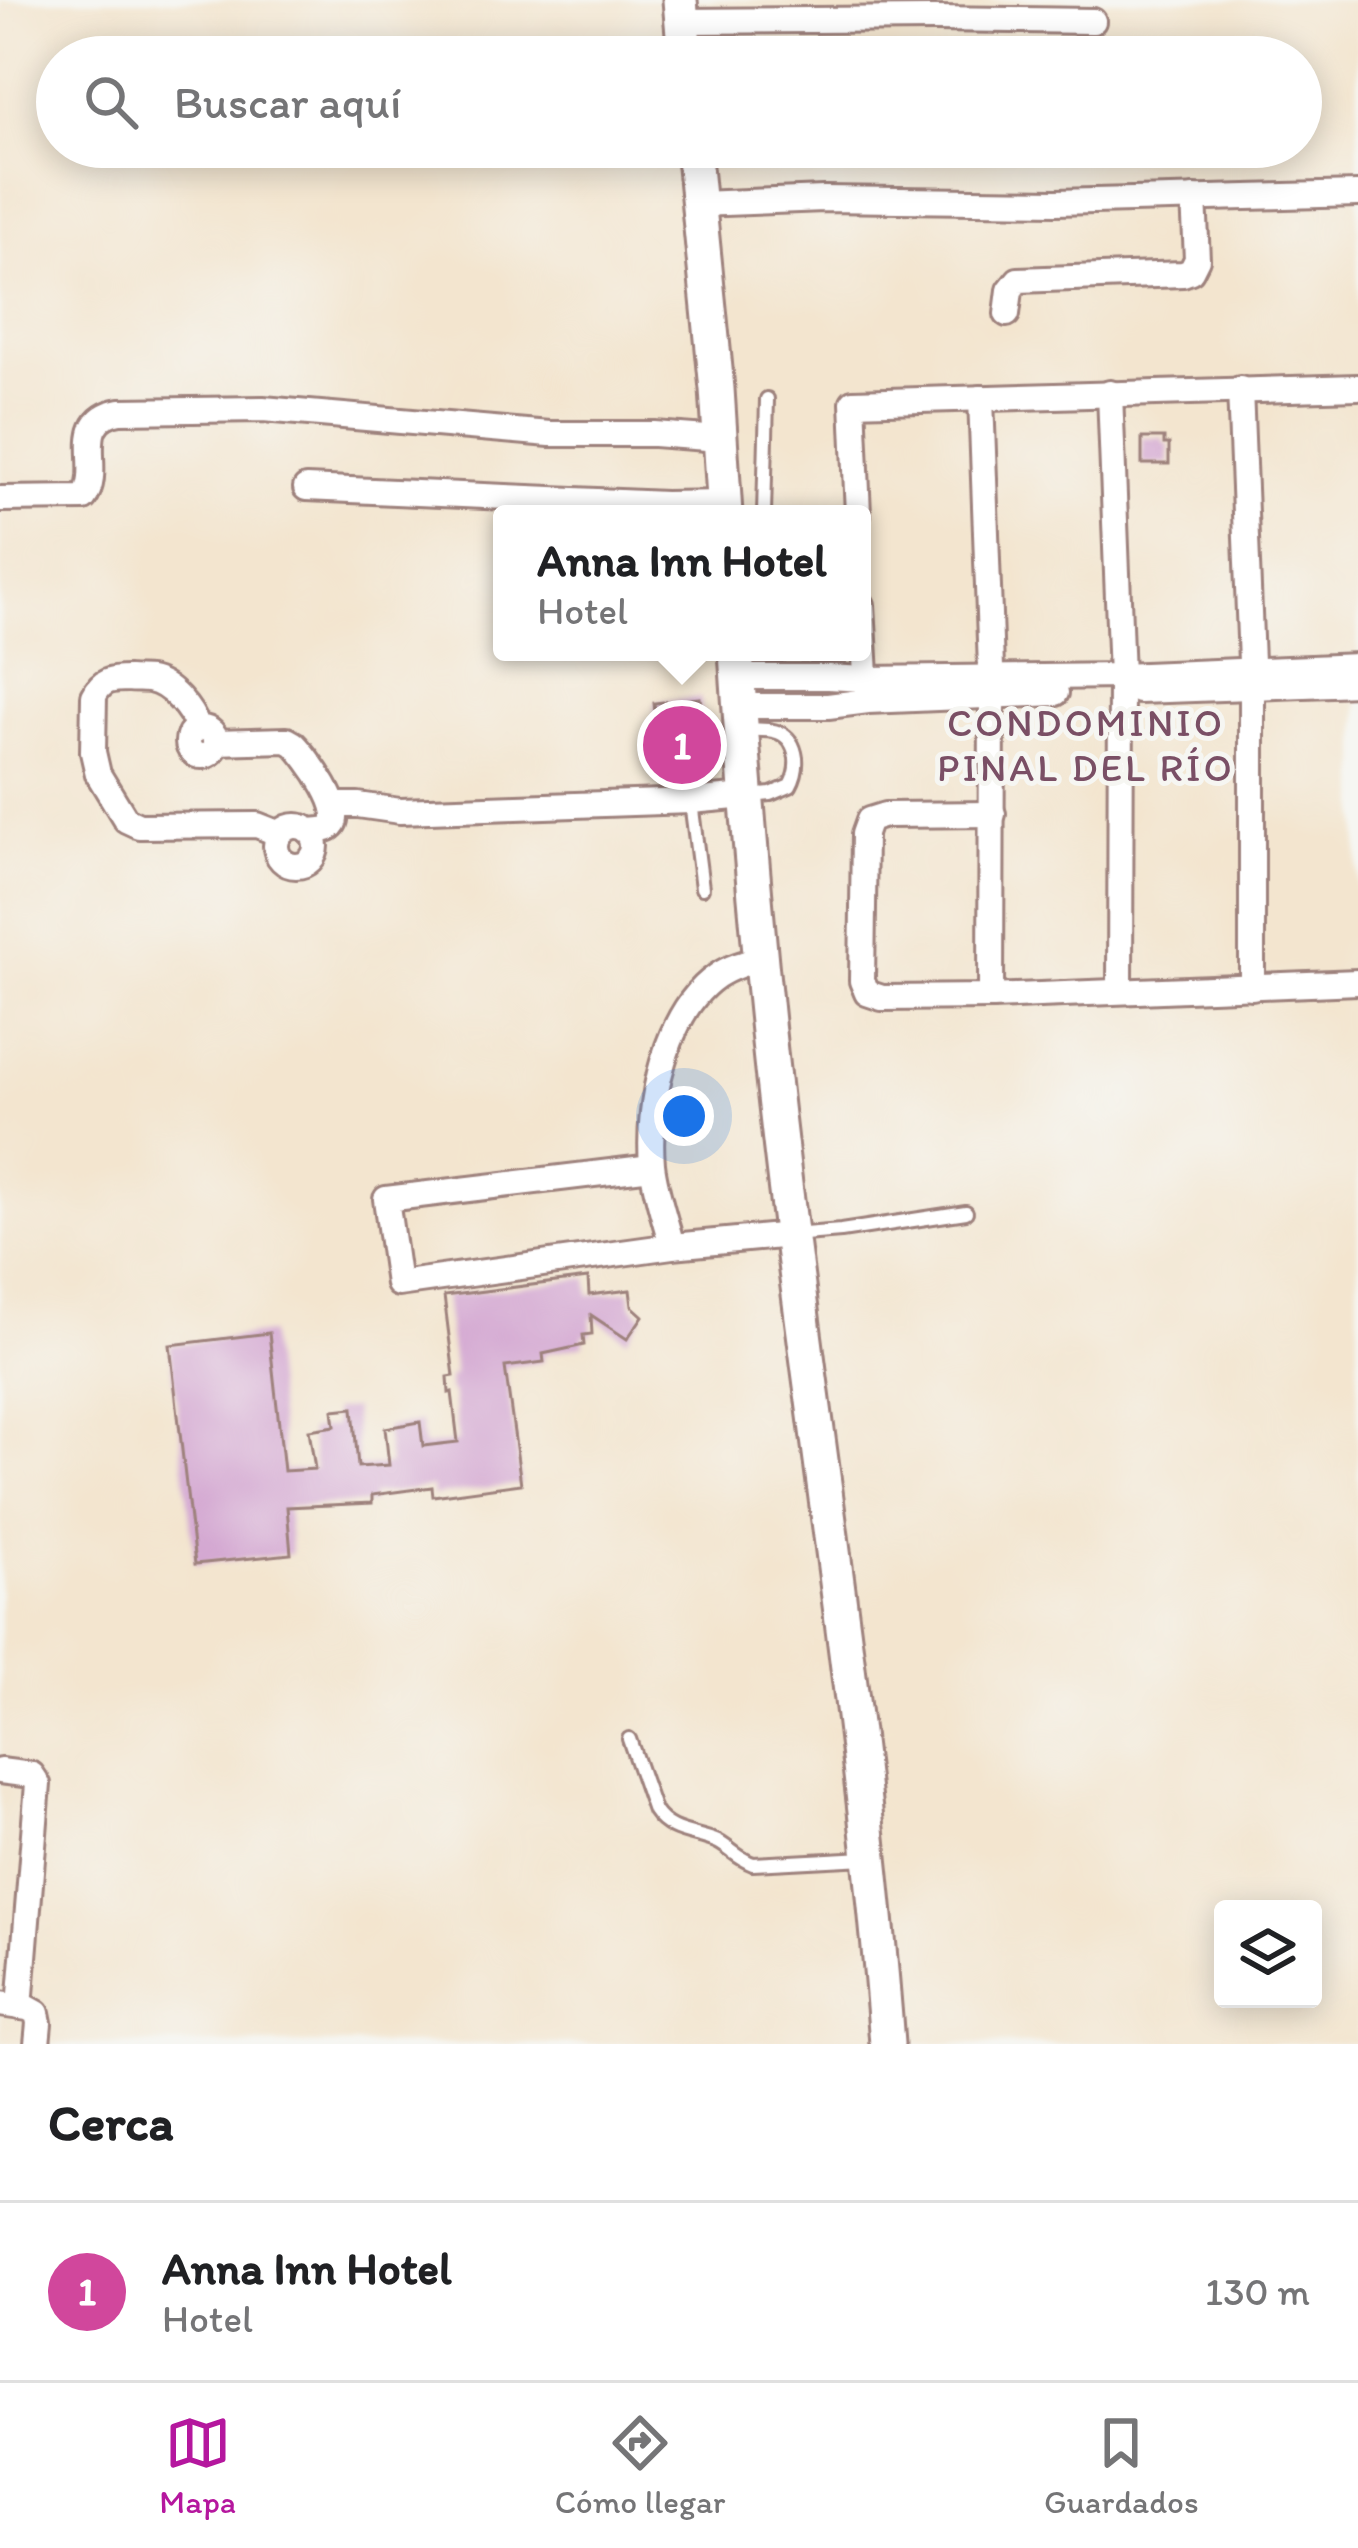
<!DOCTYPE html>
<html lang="es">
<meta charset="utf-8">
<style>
:root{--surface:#fff;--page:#f2f2f2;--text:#202124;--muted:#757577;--line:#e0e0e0;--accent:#b5179e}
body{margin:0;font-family:Itim,sans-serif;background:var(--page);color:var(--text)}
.controls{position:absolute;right:36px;bottom:36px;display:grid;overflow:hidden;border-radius:12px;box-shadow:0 6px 30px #0003}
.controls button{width:108px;height:108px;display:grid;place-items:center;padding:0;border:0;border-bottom:3px solid var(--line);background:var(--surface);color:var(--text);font:60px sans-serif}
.you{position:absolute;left:684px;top:1116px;width:42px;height:42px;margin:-30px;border:9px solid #fff;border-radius:50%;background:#1a73e8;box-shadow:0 0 0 18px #1a73e833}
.badge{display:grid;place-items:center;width:78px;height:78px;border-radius:50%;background:var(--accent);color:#fff;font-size:39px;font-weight:700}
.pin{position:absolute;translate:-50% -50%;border:6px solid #fff;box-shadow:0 3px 12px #0006}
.popup{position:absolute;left:493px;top:505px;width:378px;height:156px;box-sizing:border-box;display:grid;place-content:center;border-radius:12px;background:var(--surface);filter:drop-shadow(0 3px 9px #0005);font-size:39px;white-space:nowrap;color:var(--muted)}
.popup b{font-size:45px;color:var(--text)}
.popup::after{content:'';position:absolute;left:50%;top:100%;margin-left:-24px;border:24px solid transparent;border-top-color:var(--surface)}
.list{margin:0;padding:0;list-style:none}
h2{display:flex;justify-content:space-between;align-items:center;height:156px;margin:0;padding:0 48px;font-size:51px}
h2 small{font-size:39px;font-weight:400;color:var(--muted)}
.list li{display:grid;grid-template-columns:78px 1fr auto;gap:36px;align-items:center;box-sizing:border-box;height:180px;padding:0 48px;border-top:3px solid var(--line)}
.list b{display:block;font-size:45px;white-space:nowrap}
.list p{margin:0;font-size:39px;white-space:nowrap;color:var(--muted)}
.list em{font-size:39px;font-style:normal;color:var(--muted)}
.icon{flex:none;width:66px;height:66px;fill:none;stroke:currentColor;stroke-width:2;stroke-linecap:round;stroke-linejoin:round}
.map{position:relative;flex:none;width:1358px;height:2044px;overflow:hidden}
.search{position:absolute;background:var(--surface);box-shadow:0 6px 30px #0003;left:36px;right:36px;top:36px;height:132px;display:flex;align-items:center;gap:30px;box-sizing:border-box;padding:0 42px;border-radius:66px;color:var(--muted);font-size:45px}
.sheet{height:336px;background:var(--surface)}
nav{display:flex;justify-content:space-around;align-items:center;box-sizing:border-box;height:168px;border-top:3px solid var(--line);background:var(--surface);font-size:33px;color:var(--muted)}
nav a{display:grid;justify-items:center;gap:6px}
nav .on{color:var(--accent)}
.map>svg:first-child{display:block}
.building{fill:#d4a8d2}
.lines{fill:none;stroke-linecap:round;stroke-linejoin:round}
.lane-casing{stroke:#9e827d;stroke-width:18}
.street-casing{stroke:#9e827d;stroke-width:30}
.secondary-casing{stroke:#9e827d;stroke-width:39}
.lane{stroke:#fff;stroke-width:12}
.street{stroke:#fff;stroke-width:24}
.secondary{stroke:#fff;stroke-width:33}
.labels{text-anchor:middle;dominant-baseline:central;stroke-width:10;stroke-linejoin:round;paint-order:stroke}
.neighbourhood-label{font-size:39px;letter-spacing:3px;fill:#7a4f65;stroke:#f6f6f2}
</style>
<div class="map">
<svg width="1358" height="2044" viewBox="0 0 1358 2044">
<rect width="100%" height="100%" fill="#f6f6f2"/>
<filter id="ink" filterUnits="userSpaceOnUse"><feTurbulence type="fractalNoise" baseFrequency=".00833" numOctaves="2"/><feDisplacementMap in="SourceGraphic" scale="24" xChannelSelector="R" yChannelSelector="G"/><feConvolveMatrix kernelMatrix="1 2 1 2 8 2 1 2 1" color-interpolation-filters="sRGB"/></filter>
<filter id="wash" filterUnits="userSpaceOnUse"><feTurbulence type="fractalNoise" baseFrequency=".004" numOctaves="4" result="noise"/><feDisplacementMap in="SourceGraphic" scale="48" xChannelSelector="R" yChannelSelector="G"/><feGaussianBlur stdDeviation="2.7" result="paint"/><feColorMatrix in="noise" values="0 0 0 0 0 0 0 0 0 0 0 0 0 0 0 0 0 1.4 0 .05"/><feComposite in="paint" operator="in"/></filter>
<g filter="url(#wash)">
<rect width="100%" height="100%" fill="#f3e5cf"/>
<g id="blocks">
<!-- building -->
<g class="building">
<polygon points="1142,438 1164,438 1164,444 1169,444 1169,464 1142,464"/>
<polygon points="700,698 709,783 663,785 654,703"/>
<polygon points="588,1278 589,1295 630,1290 632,1306 643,1316 627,1339 591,1315 592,1334 583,1335 584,1345 543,1354 544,1362 505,1367 521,1484 433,1496 432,1487 372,1495 372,1503 287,1507 291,1554 195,1564 170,1345 269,1333 284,1471 315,1469 309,1430 335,1426 333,1410 353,1408 358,1467 389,1465 385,1428 420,1422 423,1446 458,1442 452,1392 449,1393 448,1377 454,1376 444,1296"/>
</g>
</g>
</g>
<g filter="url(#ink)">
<use href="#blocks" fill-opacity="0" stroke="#9e827d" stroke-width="3"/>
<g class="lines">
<defs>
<g id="lane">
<polyline points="764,514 767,399"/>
<path d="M743,730C768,729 792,727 796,758C797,769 795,777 790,786L771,794L750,796"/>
<polyline points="691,802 702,888"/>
<polyline points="792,1235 841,1231 966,1212"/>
<path d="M629,1739L654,1811C669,1834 695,1832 718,1842C731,1849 739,1859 753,1864L866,1858"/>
</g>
<g id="street">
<polyline points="682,21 934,19 1093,21"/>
<polyline points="699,204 824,199 1056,202 1358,194"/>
<polyline points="1007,314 1010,290 1018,280 1183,274 1191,271 1197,259 1194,198"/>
<polyline points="1240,389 1252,687 1252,987"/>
<polyline points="1110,393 1121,676 1120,990"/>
<polyline points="981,398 992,695 991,997"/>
<polyline points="306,488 665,504 724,503"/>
<path d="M0,499L84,498C105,469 69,420 120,411L263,409L550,434H654L720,439"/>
<polyline points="858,514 853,402 1358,387"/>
<polyline points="862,605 867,692"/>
<polyline points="737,677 828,677 865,679 1121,676 1358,666"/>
<polyline points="1139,691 1358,683"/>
<polyline points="739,706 828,706 868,701 1056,693"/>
<circle cx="202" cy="742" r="14"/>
<path d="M198,729C192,710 170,683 149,680C142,679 135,680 128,679C111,679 102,680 94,696L93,752L98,774L126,820L139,826L257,825L280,834"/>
<path d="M215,742L287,740L294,744C306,756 351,815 329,828C323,831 316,830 309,831"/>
<polyline points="336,805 358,805 400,811 691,801 746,796"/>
<polyline points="993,814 885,815 869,820 864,834 862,981 867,993 882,998 991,997 1358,982"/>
<circle cx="296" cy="846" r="20"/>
<polyline points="652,1167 386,1199 398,1284 672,1246 791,1235"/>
<path d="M672,1246C665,1219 655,1191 652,1164C647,1105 665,1012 717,976C730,967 745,963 760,959"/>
<polyline points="0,1771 32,1775 38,1784 20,2007"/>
<polyline points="0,2004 28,2008 37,2013 39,2023 37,2044"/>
</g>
<g id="secondary">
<polyline points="680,0 685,57"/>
<polyline points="693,147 717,389 725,514"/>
<path d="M736,652C749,849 767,1045 792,1240C826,1508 867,1775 887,2044"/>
</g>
</defs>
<!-- lane casing -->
<use href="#lane" class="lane-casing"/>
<!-- street casing -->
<use href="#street" class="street-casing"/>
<!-- secondary casing -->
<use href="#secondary" class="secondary-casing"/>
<!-- lane -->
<use href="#lane" class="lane"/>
<!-- street -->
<use href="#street" class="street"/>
<!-- secondary -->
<use href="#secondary" class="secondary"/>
</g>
</g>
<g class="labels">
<!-- neighbourhood labels -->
<g class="neighbourhood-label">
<text x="1086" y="722">CONDOMINIO<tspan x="1086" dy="45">PINAL DEL RÍO</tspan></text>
</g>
</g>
</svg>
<div class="controls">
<button><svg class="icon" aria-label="layers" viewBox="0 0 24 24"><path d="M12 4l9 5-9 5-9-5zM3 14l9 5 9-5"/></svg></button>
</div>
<div class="you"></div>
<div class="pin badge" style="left:682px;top:745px;background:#d1479c">1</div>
<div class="popup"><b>Anna Inn Hotel</b>Hotel</div>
<div class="search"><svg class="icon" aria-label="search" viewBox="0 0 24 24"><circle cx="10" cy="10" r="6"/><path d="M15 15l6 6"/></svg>Buscar aquí</div>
</div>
<section class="sheet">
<h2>Cerca<small></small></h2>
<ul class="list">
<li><span class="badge" style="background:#d1479c">1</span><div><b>Anna Inn Hotel</b><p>Hotel</p></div><em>130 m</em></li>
</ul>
</section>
<nav>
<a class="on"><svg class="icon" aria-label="map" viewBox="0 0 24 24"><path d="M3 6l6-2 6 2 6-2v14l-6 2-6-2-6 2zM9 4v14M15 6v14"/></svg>Mapa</a>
<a><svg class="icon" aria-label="directions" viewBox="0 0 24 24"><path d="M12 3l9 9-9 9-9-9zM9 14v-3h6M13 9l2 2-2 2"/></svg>Cómo llegar</a>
<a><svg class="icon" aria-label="saved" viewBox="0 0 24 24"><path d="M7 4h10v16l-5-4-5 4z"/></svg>Guardados</a>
</nav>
